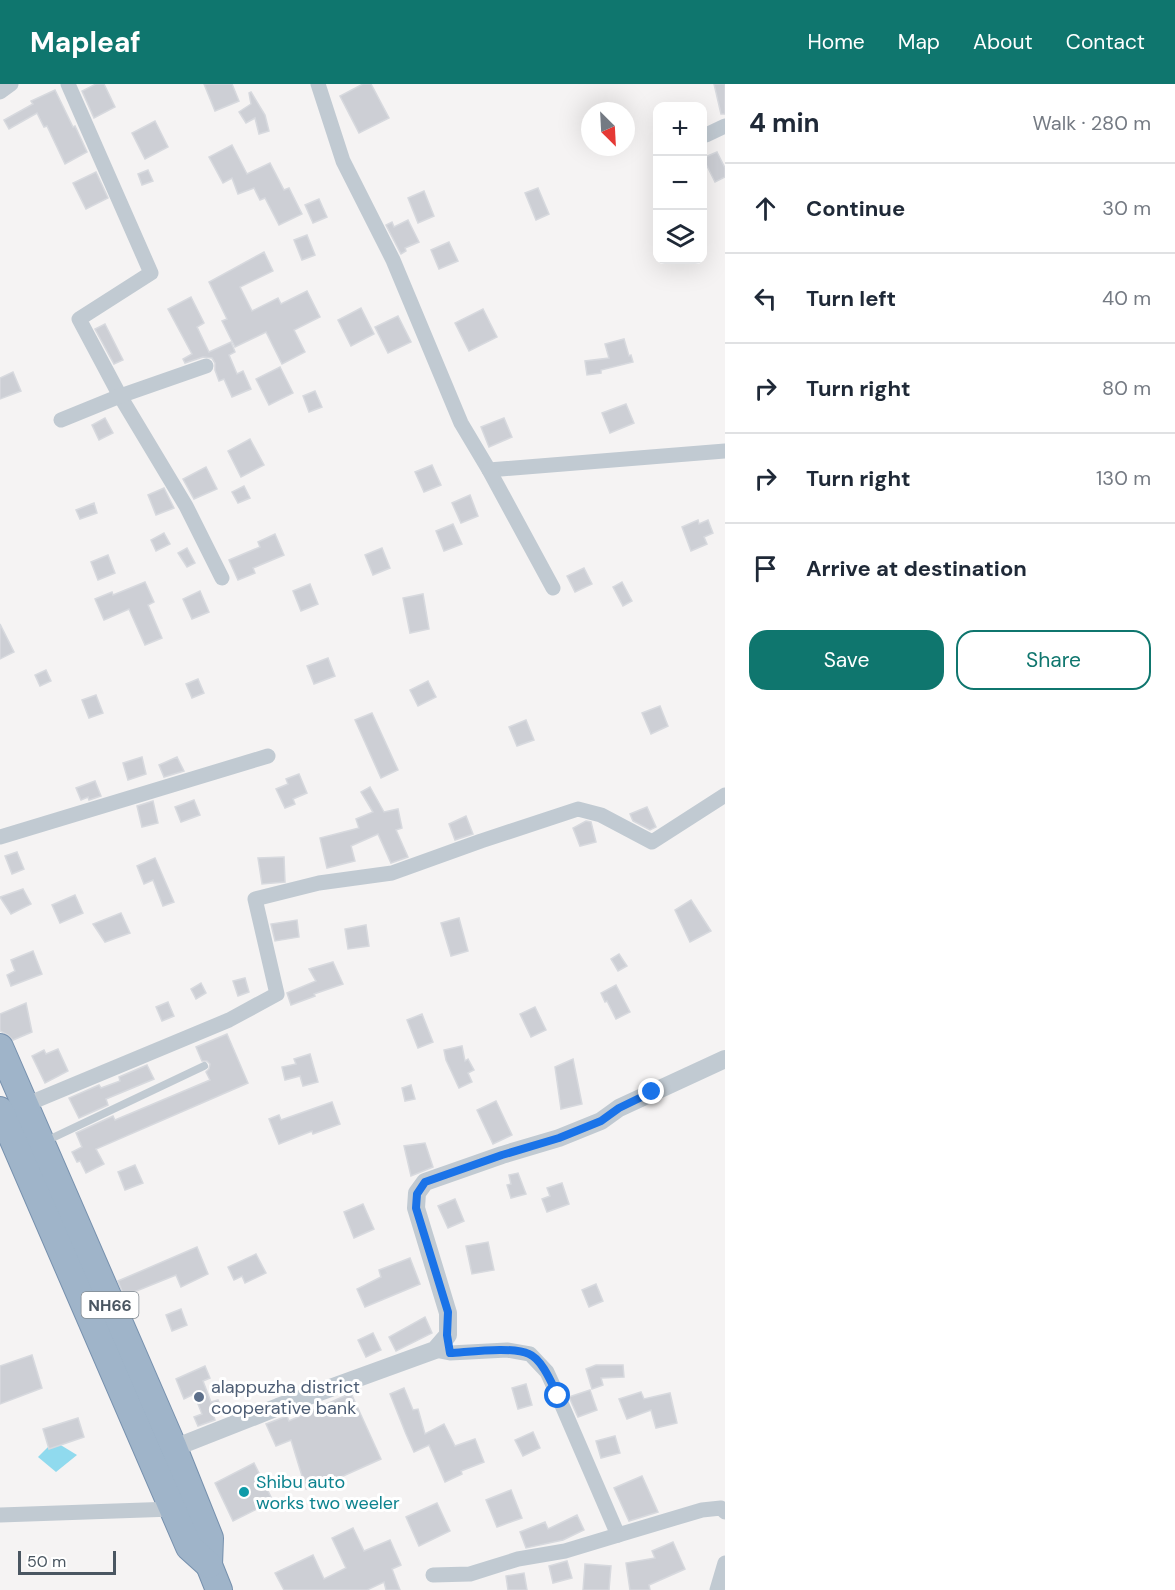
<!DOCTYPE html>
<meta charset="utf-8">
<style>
:root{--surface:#fff;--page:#f6f6f7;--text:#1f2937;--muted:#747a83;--line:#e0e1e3;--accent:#0f766e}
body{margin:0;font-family:"DM Sans",sans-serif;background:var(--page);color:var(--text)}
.controls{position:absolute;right:18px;top:18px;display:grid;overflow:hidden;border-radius:12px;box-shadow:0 6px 24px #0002}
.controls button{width:54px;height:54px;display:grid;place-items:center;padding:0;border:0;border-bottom:2px solid var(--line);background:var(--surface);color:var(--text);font:30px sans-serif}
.compass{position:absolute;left:581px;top:18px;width:54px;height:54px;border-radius:50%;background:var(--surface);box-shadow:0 6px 24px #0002;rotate:156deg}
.scale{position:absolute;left:18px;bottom:15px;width:98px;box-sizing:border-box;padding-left:6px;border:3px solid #4a5661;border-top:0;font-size:16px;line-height:21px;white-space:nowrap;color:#4a5661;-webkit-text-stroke:4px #fff;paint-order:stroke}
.stop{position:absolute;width:18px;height:18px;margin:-14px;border:4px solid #1a73e8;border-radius:50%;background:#fff}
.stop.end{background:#1a73e8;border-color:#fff;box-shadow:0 2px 6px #0008}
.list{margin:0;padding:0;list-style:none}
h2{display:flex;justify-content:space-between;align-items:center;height:78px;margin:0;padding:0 24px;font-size:26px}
h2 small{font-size:20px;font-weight:400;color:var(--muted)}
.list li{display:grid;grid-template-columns:39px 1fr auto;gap:18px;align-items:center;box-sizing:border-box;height:90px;padding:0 24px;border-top:2px solid var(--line)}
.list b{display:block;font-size:22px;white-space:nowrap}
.list em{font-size:20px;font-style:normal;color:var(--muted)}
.actions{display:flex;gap:12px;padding:18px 24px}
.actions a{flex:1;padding:14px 0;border:2px solid var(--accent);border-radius:18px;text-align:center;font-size:21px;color:var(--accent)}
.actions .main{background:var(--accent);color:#fff}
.icon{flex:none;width:33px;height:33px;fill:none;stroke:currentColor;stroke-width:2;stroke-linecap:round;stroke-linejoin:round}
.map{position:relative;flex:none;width:725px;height:1506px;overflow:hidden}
header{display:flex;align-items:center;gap:36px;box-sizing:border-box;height:84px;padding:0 30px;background:var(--accent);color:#fff}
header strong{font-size:28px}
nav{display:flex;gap:33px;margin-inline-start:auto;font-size:21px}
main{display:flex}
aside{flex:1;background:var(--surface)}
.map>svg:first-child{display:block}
.water{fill:#90daee}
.building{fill:#cdcfd5;stroke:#d7d9de;stroke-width:1.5}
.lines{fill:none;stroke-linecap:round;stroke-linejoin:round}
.trunk-casing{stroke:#7690ad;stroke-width:28}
.service{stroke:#c1cad2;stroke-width:8}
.minor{stroke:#c1cad2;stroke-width:15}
.tertiary{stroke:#c1cad2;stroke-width:18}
.trunk{stroke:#9fb4c9;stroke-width:26}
.route{stroke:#1a73e8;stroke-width:8}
.service-dot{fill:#5c6f8a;stroke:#fff;stroke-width:2}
.culture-dot{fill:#0f9aa8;stroke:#fff;stroke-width:2}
.labels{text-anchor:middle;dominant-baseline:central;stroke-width:6;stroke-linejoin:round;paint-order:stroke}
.shield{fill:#fff;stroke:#808990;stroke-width:1.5}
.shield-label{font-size:16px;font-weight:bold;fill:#4a5661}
.service-label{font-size:18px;fill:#4e5e75;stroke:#fff;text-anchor:start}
.culture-label{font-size:18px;fill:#0d838f;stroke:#fff;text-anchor:start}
</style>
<header>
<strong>Mapleaf</strong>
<nav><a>Home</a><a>Map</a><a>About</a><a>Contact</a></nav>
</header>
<main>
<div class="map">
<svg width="725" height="1506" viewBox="0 0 725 1506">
<rect width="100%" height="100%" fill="#f5f3f3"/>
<!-- water -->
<polygon class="water" points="54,1357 77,1371 56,1388 38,1373"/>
<!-- building -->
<g class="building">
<polygon points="96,0 104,0 115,23 94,34 82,7"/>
<polygon points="204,0 232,0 239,17 215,27"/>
<polygon points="363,0 371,0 389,34 359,49 340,12"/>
<polygon points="714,0 725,0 725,30 721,30"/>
<polygon points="55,6 73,43 75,42 87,68 65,80 47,42 44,43 37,29 9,45 4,36 33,20 31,17"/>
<polygon points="251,8 265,31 269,47 259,50 255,34 246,39 239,28 251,20 249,9"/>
<polygon points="155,37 168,63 145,75 132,49"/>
<polygon points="232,61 247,90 270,79 284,106 289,104 302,130 279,141 265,114 260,116 254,104 238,110 232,94 223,99 209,73"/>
<polygon points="717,68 725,84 725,93 715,98 703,74"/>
<polygon points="148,86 153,97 142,101 138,90"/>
<polygon points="96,88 108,114 86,125 73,99"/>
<polygon points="538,104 549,130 536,136 525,109"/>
<polygon points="424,107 434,132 418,139 408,114"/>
<polygon points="319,115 327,133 313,139 305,121"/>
<polygon points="408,136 419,158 405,164 406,167 401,170 386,141 392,138 394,143"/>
<polygon points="307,151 315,171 302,176 294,156"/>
<polygon points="449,158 458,177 439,185 431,166"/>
<polygon points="264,168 273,187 240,203 252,227 278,214 281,220 307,207 320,233 294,246 305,268 282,280 266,248 235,263 222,237 227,235 209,198"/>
<polygon points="191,213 204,239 197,243 209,268 231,258 235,268 229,271 237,290 243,287 251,305 232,313 224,295 219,297 215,286 215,279 212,274 203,273 185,279 183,275 192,270 168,225"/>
<polygon points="361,224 374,250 351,262 338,236"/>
<polygon points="483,225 497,253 469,267 455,239"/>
<polygon points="398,232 411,258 388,269 375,243"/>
<polygon points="105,240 123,276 114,280 95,245"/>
<polygon points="624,255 629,272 631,271 633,278 601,286 601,289 587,291 585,277 609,274 605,260"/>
<polygon points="280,283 293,309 269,321 256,295"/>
<polygon points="13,288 21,307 0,315 0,294"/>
<polygon points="315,307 322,323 309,328 303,312"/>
<polygon points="626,320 634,339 610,349 602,329"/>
<polygon points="105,334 113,349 99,356 92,341"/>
<polygon points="504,334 512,353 489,363 481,343"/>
<polygon points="250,355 264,381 241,393 228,367"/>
<polygon points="432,381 441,401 424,408 415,388"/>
<polygon points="206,383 217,405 194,415 183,395"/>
<polygon points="244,402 250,414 238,419 232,408"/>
<polygon points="164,404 174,424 156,431 148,411"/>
<polygon points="470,411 478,432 461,439 452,419"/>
<polygon points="94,419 97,429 80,435 76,426"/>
<polygon points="698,436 699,440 708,436 713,449 704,453 707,460 691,467 682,443"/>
<polygon points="453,440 462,460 444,467 436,447"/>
<polygon points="164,449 170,460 156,467 151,456"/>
<polygon points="275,450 284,471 253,484 255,489 238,496 229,476 260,463 258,458"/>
<polygon points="187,464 195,479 187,483 178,469"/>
<polygon points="382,464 390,484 373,491 365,471"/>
<polygon points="108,471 115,489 98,496 91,478"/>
<polygon points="584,484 592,500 575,508 567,492"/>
<polygon points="145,498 154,518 148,521 162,554 145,561 129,525 104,536 95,515 112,508 113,511"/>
<polygon points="622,498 632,517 623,522 613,503"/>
<polygon points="310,500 318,520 301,527 293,507"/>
<polygon points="200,507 209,528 192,535 183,515"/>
<polygon points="423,510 429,545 410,549 403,514"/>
<polygon points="0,540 14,568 0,575"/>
<polygon points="328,574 335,592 314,600 307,582"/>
<polygon points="46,586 51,597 40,602 35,591"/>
<polygon points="198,595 204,609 192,614 186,600"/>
<polygon points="428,597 436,613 418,622 410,606"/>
<polygon points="96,611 103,629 89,634 82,616"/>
<polygon points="660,622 668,642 651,650 642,629"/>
<polygon points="372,629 398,686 381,694 355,636"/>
<polygon points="526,636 534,656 517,662 509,643"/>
<polygon points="142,673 146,690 128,696 123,679"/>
<polygon points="177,673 184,687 164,693 159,681"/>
<polygon points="299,690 307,709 293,715 295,720 285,724 276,705 288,700 286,695"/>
<polygon points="95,697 101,712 89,716 88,713 81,716 76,704"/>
<polygon points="370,703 384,728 398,725 402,744 396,746 408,773 391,779 378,750 351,762 355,777 327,784 320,754 359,744 356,735 373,728 361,708"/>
<polygon points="194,716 200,731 181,738 175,723"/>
<polygon points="153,717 158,739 142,743 137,722"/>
<polygon points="647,723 656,743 650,746 633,737 630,730"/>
<polygon points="466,732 473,750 455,756 449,740"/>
<polygon points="586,737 591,738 596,758 580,762 573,744"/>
<polygon points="17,768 24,785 12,790 5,772"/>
<polygon points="284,773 285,798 262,800 258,774"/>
<polygon points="155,774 174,818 163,822 153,796 144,800 137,782"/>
<polygon points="23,805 31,820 11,830 0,813"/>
<polygon points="75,811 83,829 60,839 52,821"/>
<polygon points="691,816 711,847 690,858 675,826"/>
<polygon points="121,829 130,849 105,858 93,840"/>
<polygon points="459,834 468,867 451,872 441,839"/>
<polygon points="297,836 299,853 275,857 271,840"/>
<polygon points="366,841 369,862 348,865 345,845"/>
<polygon points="33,867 42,890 11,902 7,891 15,887 11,876"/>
<polygon points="619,870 627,882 618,887 611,875"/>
<polygon points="333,878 343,900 314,910 315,912 291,921 287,909 316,897 309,885"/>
<polygon points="245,894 249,908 238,912 233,897"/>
<polygon points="201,899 206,909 196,915 191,905"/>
<polygon points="616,901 630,928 616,935 607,917 605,918 601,909"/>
<polygon points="168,918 174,932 162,937 156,923"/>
<polygon points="26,919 32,948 13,956 8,951 0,947 0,930"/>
<polygon points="535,923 546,946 531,953 520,930"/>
<polygon points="422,930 433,958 418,964 407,936"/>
<polygon points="227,950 248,999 96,1065 104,1080 86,1089 80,1077 77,1078 72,1068 82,1063 76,1049 113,1032 115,1036 210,996 206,988 209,985 210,980 207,977 202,977 196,963"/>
<polygon points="462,962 465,977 468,975 474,986 468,989 472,998 459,1004 446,976 444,966"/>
<polygon points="58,965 68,987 45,999 32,972 44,966 46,970"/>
<polygon points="310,970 318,998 303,1002 300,992 285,996 282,983 296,980 294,975"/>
<polygon points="573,975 582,1020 561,1025 555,983"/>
<polygon points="147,981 154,995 106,1015 108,1021 79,1034 69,1014 99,1001 101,1004 120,997 119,993"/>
<polygon points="411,1001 415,1015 405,1017 402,1004"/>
<polygon points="496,1017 512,1051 493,1060 477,1026"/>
<polygon points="332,1018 340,1040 313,1050 312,1047 279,1060 269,1035 279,1031 281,1036"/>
<polygon points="425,1059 433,1083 411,1092 404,1062"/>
<polygon points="135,1081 143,1099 125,1106 118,1088"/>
<polygon points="518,1089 526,1110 511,1114 507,1101 511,1100 509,1091"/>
<polygon points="562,1099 569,1120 547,1128 542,1115 550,1112 547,1104"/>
<polygon points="455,1115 464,1137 448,1144 438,1122"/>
<polygon points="363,1120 374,1145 354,1154 344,1128"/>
<polygon points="488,1158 494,1186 472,1190 466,1162"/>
<polygon points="197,1163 208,1190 181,1203 176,1191 124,1212 118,1197"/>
<polygon points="256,1170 266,1189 245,1199 242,1192 234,1196 228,1183"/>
<polygon points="410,1174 420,1200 365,1223 357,1205 381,1193 379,1186"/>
<polygon points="596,1200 603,1217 589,1223 582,1206"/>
<polygon points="181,1225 187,1241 172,1247 166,1231"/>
<polygon points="425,1233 432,1249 396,1267 389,1253"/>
<polygon points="373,1249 381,1266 366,1273 358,1256"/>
<polygon points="32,1271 42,1304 0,1320 0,1282"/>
<polygon points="596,1281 623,1281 624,1293 601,1294 603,1301 592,1305 586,1285"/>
<polygon points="205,1282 210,1294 203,1297 211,1318 218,1316 222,1326 213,1330 215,1336 198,1342 194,1333 202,1330 194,1310 184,1315 176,1295"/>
<polygon points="526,1300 532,1321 518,1325 512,1304"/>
<polygon points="404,1304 413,1326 418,1325 425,1350 444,1340 455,1362 475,1355 484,1378 461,1387 462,1390 445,1398 429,1361 414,1368 406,1350 390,1310"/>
<polygon points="590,1306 597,1326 578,1333 569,1313"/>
<polygon points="641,1308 644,1315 670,1309 677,1339 656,1344 651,1326 627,1335 619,1315"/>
<polygon points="351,1309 381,1375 332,1397 306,1405 291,1356 276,1362 266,1340 287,1332 289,1337"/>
<polygon points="78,1334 84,1353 49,1365 43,1345"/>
<polygon points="533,1348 540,1364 523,1372 515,1356"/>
<polygon points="615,1352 620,1369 601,1374 596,1357"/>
<polygon points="254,1379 273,1417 233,1437 215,1399"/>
<polygon points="642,1392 658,1428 629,1437 614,1404"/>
<polygon points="511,1406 522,1434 497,1443 486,1416"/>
<polygon points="437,1419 450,1447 419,1462 406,1433"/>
<polygon points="577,1431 584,1446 563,1456 526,1464 520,1448 545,1438 548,1445"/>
<polygon points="353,1444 364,1467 390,1456 401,1481 392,1485 400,1506 386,1506 384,1498 367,1506 284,1506 275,1489 313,1471 324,1495 346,1484 332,1454"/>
<polygon points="673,1458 685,1485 649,1501 650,1506 630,1506 626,1479 655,1474 652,1467"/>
<polygon points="567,1477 572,1494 553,1499 549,1482"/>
<polygon points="585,1480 611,1482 609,1506 583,1506"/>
<polygon points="524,1489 527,1506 508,1506 506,1492"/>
</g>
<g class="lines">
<defs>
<g id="trunk">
<polyline points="0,963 174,1364 210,1454 209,1481 219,1506"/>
<polyline points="0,1026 189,1463 209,1481"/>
</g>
</defs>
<!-- trunk casing -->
<use href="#trunk" class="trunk-casing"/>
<!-- service -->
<polyline class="service" points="46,1057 204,982"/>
<!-- minor -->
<g class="minor">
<polyline points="68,0 151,189 79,235 120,312 186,422 222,494"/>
<polyline points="318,0 343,77 393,176 461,339 489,386 725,367"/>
<polyline points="0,8 11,0"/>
<polyline points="706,51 725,42"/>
<polyline points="61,336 120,312 206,282"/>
<polyline points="489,386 553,504"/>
<polyline points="0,753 268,672"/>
<polyline points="25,1021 229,936 277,910 255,815 319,799 392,789 481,757 578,725 601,731 652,758 725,711"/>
<polyline points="435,1266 450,1269 507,1266 530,1270 547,1288 558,1312 618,1451 702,1426 721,1424 725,1428"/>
<polyline points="0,1431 173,1425"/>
<polyline points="433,1491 470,1490 518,1475 565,1467 618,1451"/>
<polyline points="717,1506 725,1479"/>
</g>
<!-- tertiary -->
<polyline class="tertiary" points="174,1364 278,1323 435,1266 448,1251 448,1229 416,1124 417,1109 425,1098 502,1071 559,1054 601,1037 619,1024 725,975"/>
<!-- trunk -->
<use href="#trunk" class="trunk"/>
</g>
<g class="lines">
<!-- route -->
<path class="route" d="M558,1312C552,1300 542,1275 529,1270C513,1262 469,1268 450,1269L447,1251L448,1228L416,1124L417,1110L425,1098L502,1071L559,1054L601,1037L619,1024L652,1008"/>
</g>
<!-- markers -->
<circle class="service-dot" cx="199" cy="1313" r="6"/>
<circle class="culture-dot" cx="244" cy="1408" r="6"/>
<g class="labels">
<!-- shield labels -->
<rect class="shield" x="81.5" y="1208" width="57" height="26" rx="4.5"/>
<g class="shield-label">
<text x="110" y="1221">NH66</text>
</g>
<!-- service labels -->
<g class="service-label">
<text x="211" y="1303">alappuzha district<tspan x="211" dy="21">cooperative bank</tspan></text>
</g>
<!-- culture labels -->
<g class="culture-label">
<text x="256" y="1398">Shibu auto<tspan x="256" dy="21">works two weeler</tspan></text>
</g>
</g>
</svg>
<div class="controls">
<button>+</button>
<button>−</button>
<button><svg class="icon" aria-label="layers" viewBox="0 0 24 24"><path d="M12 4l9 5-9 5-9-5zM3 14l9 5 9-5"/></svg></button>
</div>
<svg class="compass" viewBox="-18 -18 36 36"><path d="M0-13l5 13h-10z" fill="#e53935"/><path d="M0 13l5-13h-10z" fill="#747a83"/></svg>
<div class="scale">50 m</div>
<div class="stop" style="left:558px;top:1312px"></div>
<div class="stop end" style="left:652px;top:1008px"></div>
</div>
<aside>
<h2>4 min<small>Walk · 280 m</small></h2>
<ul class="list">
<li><svg class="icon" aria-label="ahead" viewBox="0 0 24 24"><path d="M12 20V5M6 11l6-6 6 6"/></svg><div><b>Continue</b></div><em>30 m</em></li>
<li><svg class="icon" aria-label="left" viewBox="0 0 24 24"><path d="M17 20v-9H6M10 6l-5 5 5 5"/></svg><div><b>Turn left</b></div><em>40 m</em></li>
<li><svg class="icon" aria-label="right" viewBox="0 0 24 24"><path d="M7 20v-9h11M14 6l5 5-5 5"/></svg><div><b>Turn right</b></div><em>80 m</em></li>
<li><svg class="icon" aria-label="right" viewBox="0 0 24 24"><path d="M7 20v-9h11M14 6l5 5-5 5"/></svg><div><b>Turn right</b></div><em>130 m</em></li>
<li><svg class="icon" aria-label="arrive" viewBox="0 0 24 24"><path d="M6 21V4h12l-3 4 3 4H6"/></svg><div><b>Arrive at destination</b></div></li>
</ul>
<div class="actions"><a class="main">Save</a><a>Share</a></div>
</aside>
</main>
